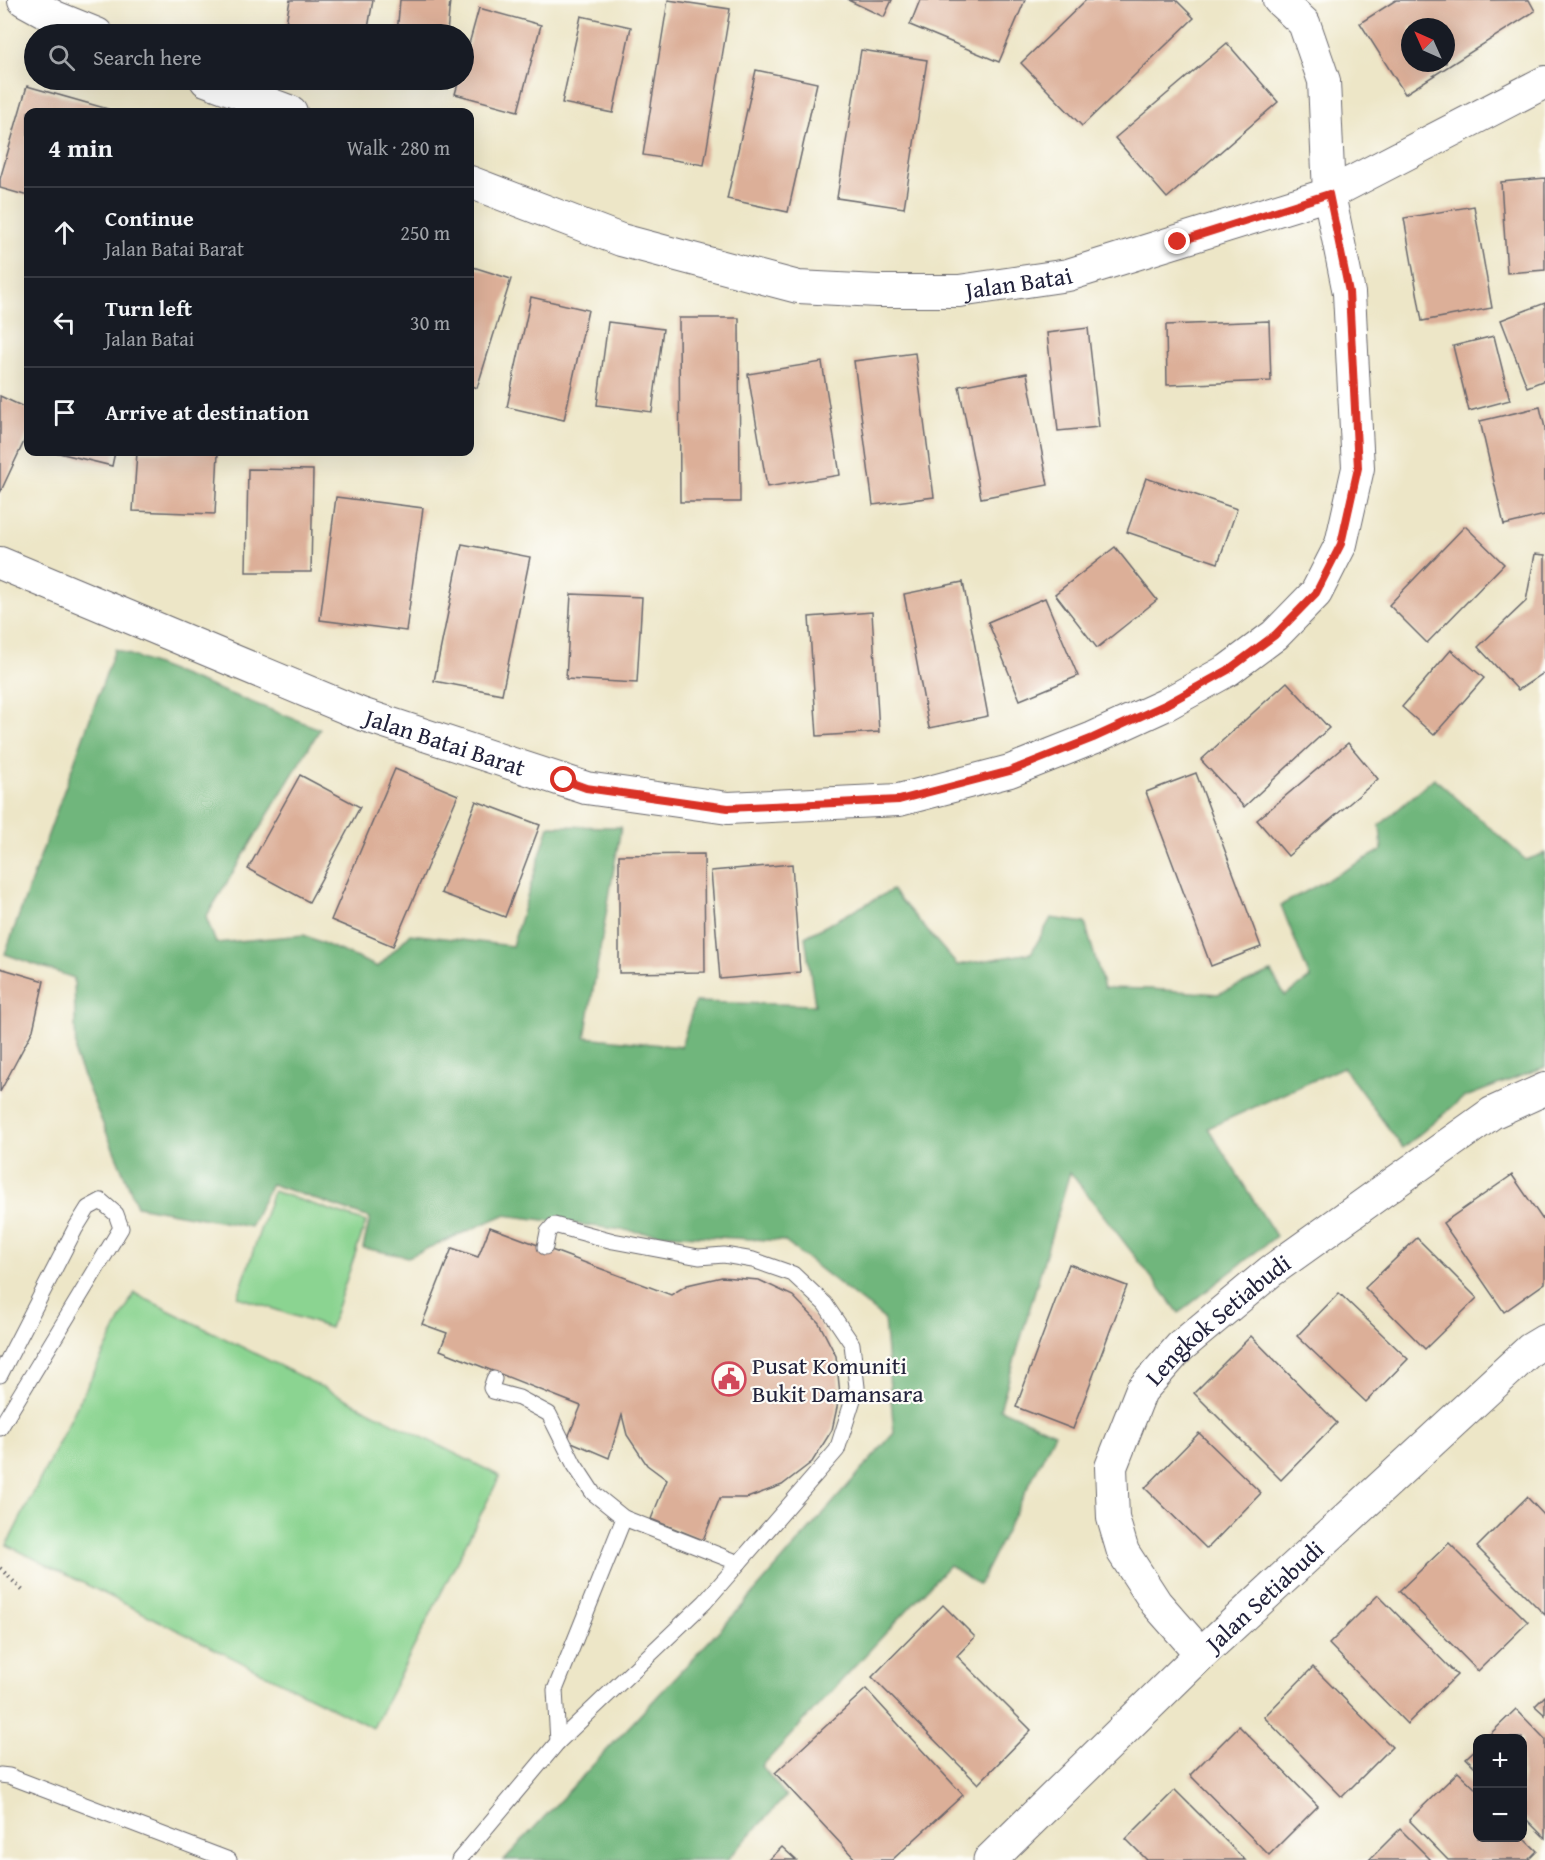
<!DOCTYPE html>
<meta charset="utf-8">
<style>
:root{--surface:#171b24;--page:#20242c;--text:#f1f3f6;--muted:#9ea1a6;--line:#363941}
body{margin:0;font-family:"Gentium Book Plus",serif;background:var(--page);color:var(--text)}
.controls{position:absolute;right:18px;bottom:18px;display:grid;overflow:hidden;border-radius:12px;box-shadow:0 6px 24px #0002}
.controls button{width:54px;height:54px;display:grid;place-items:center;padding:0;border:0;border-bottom:2px solid var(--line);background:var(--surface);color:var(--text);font:30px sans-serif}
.compass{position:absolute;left:1401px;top:18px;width:54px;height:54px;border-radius:50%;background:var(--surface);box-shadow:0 6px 24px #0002;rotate:315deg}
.stop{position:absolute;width:18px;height:18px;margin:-14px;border:4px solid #d93025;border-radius:50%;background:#fff}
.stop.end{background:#d93025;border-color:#fff;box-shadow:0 2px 6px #0008}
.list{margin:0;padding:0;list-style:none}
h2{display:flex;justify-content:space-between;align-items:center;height:78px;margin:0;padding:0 24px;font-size:26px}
h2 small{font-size:20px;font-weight:400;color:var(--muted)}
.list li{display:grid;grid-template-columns:39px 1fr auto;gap:18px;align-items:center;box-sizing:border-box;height:90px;padding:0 24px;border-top:2px solid var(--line)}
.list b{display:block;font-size:22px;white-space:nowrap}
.list p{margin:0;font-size:20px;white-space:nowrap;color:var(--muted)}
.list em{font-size:20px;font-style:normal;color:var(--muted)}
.icon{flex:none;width:33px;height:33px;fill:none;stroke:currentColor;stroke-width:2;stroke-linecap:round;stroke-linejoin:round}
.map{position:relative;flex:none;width:1545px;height:1860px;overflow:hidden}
.search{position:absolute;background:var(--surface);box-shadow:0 6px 24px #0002;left:24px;top:24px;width:450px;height:66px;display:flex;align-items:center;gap:15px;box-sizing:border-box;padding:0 21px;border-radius:33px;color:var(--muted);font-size:22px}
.panel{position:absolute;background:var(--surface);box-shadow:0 6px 24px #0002;left:24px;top:108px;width:450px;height:348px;border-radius:12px}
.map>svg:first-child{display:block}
.green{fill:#8bd491;stroke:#567b66;stroke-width:1.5}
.forest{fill:#70b67b;stroke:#496c5b;stroke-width:1.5}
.building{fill:#dcaf98;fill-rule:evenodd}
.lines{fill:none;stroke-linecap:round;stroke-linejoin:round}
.service-casing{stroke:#69676c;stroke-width:17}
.minor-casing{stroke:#69676c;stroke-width:34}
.tertiary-casing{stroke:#69676c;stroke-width:35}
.path{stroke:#69676c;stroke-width:4;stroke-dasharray:1.5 4.5;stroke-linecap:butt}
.service{stroke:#fff;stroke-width:15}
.minor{stroke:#fff;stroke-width:32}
.tertiary{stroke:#fff;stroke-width:33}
.route{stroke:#d93025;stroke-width:8}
.labels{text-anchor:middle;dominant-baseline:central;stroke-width:4.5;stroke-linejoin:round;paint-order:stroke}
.street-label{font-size:24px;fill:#22223b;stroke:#fdfcf7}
.poi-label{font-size:24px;fill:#22223b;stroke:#fdfcf7;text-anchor:start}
</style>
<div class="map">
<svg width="1545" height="1860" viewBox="0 0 1545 1860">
<rect width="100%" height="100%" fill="#fdfcf7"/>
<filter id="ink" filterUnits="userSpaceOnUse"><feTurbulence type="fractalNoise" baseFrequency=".0167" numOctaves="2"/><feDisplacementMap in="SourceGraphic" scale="12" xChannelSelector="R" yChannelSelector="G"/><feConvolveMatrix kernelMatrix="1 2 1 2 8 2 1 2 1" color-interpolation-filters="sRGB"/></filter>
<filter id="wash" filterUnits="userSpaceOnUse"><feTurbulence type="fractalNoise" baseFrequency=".008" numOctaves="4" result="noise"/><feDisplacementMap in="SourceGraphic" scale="24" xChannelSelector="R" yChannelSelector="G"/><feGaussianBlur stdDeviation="1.35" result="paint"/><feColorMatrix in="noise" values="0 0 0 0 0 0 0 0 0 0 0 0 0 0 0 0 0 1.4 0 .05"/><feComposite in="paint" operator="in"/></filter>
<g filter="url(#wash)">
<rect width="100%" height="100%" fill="#ede6c7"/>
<!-- green -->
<g class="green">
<polygon points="273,1191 366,1222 330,1328 238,1297"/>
<polygon points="134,1293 500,1476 373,1728 7,1545"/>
</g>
<!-- forest -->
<polygon class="forest" points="115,649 320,729 206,917 216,943 304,935 378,967 410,934 512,946 549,826 621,827 585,1037 681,1047 695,1002 815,1005 805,937 892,890 957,965 1031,953 1051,918 1085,923 1104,988 1150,989 1218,994 1271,972 1285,996 1310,978 1281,905 1382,850 1380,825 1434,778 1526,860 1545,853 1545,1067 1463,1098 1403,1148 1343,1067 1208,1128 1276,1236 1179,1313 1070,1172 1000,1409 1055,1433 979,1585 949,1565 762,1766 786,1796 727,1860 504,1860 743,1605 894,1433 884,1319 784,1241 647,1233 504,1215 408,1257 363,1248 370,1218 271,1184 250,1227 137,1206 76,1059 74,978 5,954"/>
<g id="blocks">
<!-- building -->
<g class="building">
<polygon points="290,0 373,0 367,34 284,34"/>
<polygon points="400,0 450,0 447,34 397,34"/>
<polygon points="668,0 730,9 704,165 643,155"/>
<polygon points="848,0 892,0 884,17"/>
<polygon points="920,0 1025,0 999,62 910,25"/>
<polygon points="1086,0 1176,0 1194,18 1082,126 1021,63"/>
<path d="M1396,0H1529L1535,11L1405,94L1360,23ZM1410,27H1446V63H1410Z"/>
<polygon points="479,8 541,25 518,111 455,94 459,80 464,80 464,62"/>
<polygon points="581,16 631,27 613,113 562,103"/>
<polygon points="1227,43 1278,102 1167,198 1115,138"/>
<polygon points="861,50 927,60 904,208 837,198"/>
<polygon points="756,70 817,83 788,212 727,199"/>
<polygon points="27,86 108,109 107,112 28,112 28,196 0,188 0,179"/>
<polygon points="1545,178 1545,270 1507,273 1501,182"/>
<polygon points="1474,206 1492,308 1422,321 1404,218"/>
<polygon points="470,266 511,279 477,388 470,385"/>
<polygon points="531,297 588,310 564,420 507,407"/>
<polygon points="1545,303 1545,380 1527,387 1501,320"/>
<polygon points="679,318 739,318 740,502 680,502"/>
<polygon points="1269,321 1271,381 1167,385 1166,325"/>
<polygon points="608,322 663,329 652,412 597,405"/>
<polygon points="1088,328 1099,427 1058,431 1047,333"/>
<polygon points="1494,336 1510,400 1469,411 1453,346"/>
<polygon points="915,353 934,497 873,505 854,361"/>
<polygon points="822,362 840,475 767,487 748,374"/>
<polygon points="1027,373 1048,485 981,498 959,386"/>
<polygon points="0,396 28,409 28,433 0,493"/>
<polygon points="1540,407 1545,428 1545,515 1504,525 1480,421"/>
<polygon points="55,452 115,452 112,466"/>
<polygon points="137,452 218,452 215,514 133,511"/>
<polygon points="248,469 313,470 311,572 246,572"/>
<polygon points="1146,478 1237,509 1218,563 1127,532"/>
<polygon points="336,497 423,508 406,631 320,620"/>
<polygon points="1465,526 1504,564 1427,643 1389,605"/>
<polygon points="462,544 530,557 502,694 434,681"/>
<polygon points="1115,547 1157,600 1097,648 1055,594"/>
<polygon points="1535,554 1545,555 1545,672 1518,690 1478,647 1526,601"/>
<polygon points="963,582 988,716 929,728 904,594"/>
<polygon points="571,594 642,597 637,683 566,679"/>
<polygon points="1045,598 1078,676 1020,700 988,622"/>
<polygon points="872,612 879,732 817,736 809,617"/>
<polygon points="1451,650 1484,678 1434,735 1402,707"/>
<polygon points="1287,682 1329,728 1244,807 1201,760"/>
<polygon points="1348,743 1378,779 1288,856 1257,820"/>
<polygon points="395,769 458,795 393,946 331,920"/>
<polygon points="1196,773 1261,947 1211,966 1146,792"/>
<polygon points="300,775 360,807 309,902 248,869"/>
<polygon points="476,801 540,825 505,917 441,893"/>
<polygon points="704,854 705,972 619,973 619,855"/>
<polygon points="792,864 800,972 720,979 711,871"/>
<polygon points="0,968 44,981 33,1030 0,1092"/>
<polygon points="1512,1175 1545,1223 1545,1283 1504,1312 1443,1223"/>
<polygon points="490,1227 671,1295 687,1285 722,1277 759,1280 793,1296 819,1323 836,1356 840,1394 832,1430 812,1462 782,1485 747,1498 720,1498 703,1540 651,1519 667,1480 647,1465 627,1435 622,1415 609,1458 567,1440 581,1406 440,1350 447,1333 422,1324 452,1248 478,1257"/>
<polygon points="1417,1238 1477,1298 1425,1349 1365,1288"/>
<polygon points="1069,1264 1127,1286 1073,1429 1016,1407"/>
<polygon points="1339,1293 1408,1359 1366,1402 1297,1336"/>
<polygon points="1251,1336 1337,1423 1281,1480 1194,1393"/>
<polygon points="1199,1433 1261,1493 1207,1549 1145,1488"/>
<polygon points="1527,1497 1545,1516 1545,1615 1477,1547"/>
<polygon points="1449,1543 1528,1622 1478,1671 1399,1591"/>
<polygon points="1378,1595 1457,1675 1407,1724 1329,1644"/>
<polygon points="943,1605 975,1637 957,1656 1031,1730 978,1784 872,1677"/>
<polygon points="1313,1667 1392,1747 1342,1797 1264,1717"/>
<polygon points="866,1689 963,1795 892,1860 856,1860 775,1773"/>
<polygon points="1545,1696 1545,1715 1535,1706"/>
<polygon points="1516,1709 1545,1739 1545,1838 1522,1815 1522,1738 1486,1738"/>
<polygon points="1239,1726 1318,1806 1269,1855 1190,1775"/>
<polygon points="1478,1747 1478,1770 1466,1758"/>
<polygon points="1458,1772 1478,1791 1478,1838 1524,1838 1537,1851 1528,1860 1448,1860 1409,1820"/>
<polygon points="1175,1790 1245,1860 1147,1860 1126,1839"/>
<polygon points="1400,1829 1431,1860 1369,1860"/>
<polygon points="782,1847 796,1860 769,1860"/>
</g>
</g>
</g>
<g filter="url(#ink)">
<use href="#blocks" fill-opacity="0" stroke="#69676c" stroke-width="1.5"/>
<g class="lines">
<defs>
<g id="service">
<polyline points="0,1375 75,1229 88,1208 101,1201 116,1214 121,1228 0,1428"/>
<polyline points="494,1379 491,1388 493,1391 519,1398 549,1414 574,1464 593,1493 624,1518 739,1563"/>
<polyline points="558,1742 555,1690 624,1518"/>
<polyline points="0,1775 9,1776 229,1860"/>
<polyline points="459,1860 558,1742 705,1602 837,1450 857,1387 852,1344 825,1304 793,1274 753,1260 724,1255 699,1257 613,1241 554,1225 548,1232 545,1247"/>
</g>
<g id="minor">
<polyline points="24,0 55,17 97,34"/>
<polyline points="206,80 291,112"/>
<path id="s1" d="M470,182L621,240L798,287L878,291H959L1068,275L1329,194L1545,82"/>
<path id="s2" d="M0,563L361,714L586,788L728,808L899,800L1010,771L1093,738L1165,705L1228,670L1275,635L1316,593L1341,544L1358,468L1349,293L1329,194L1324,81L1304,23L1279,0"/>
<path id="s3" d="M1201,1654L1156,1603L1123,1552L1113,1518L1111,1467L1141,1391L1180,1347L1271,1271L1492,1113L1545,1089"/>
</g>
<g id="tertiary">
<path id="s4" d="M990,1860L1201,1654L1530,1350L1545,1341"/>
</g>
</defs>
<!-- service casing -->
<use href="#service" class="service-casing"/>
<!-- minor casing -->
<use href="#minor" class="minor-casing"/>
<!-- tertiary casing -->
<use href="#tertiary" class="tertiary-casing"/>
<!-- path -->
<polyline class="path" points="0,1568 23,1591"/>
<!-- service -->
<use href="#service" class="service"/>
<!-- minor -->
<use href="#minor" class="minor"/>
<!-- tertiary -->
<use href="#tertiary" class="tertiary"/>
</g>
</g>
<g class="lines" filter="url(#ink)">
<!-- route -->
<polyline class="route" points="564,780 586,788 728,808 899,800 1010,771 1093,738 1165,705 1228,670 1275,635 1316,593 1341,544 1358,468 1349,292 1329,194 1178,242"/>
</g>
<!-- icons -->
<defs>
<symbol id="civic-ring" viewBox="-11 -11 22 22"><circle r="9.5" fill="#fdfcf7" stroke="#d1495b" stroke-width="1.5"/><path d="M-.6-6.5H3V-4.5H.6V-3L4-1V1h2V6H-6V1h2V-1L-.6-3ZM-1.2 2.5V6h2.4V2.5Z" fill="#d1495b"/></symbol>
</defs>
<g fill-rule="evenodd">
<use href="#civic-ring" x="710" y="1360" width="38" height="38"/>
</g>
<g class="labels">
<!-- street labels -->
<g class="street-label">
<text stroke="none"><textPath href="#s1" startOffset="566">Jalan Batai</textPath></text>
<text stroke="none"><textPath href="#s2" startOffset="480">Jalan Batai Barat</textPath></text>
<text stroke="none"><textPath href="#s3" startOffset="402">Lengkok Setiabudi</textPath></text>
<text stroke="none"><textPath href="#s4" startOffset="381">Jalan Setiabudi</textPath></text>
</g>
<!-- poi labels -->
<g class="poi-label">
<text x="752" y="1365">Pusat Komuniti<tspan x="752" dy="28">Bukit Damansara</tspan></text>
</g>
</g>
</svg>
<div class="controls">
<button>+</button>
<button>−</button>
</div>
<svg class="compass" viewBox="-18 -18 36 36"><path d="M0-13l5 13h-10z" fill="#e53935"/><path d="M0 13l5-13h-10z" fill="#9ea1a6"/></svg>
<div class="stop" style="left:564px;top:780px"></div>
<div class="stop end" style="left:1178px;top:242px"></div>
<div class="search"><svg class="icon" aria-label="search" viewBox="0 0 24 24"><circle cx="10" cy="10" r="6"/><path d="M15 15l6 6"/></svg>Search here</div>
<section class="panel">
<h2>4 min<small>Walk · 280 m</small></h2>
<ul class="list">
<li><svg class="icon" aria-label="ahead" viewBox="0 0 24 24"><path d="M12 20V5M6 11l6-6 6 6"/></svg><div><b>Continue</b><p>Jalan Batai Barat</p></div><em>250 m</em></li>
<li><svg class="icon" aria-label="left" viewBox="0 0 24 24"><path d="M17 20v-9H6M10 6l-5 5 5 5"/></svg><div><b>Turn left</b><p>Jalan Batai</p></div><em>30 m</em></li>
<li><svg class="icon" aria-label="arrive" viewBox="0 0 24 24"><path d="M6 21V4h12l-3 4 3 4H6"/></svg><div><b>Arrive at destination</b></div></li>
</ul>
</section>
</div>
